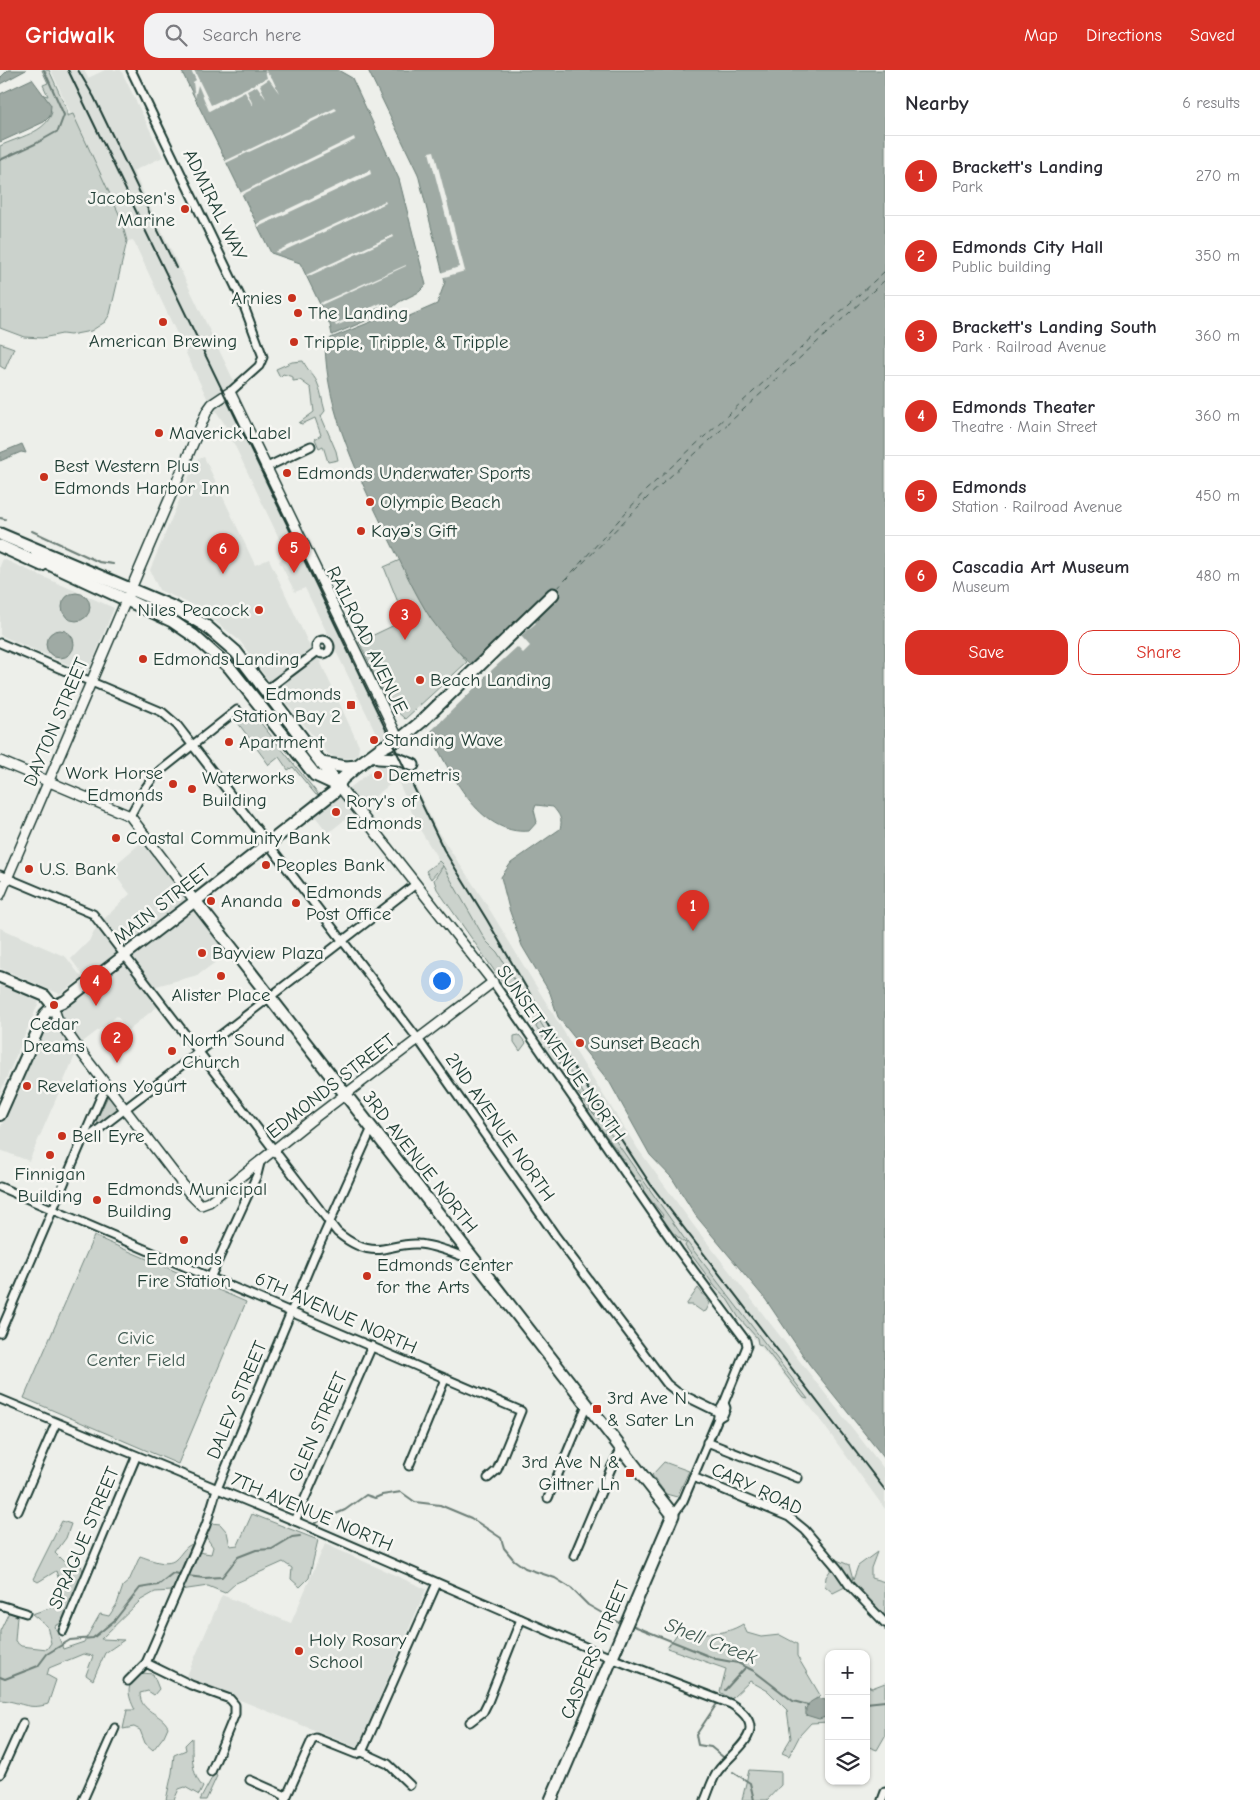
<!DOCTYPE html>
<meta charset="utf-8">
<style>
:root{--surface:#fff;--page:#f2f2f3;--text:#2b2b33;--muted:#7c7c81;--line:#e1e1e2;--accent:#d93025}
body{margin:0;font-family:"Comic Neue",sans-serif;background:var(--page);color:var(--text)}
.controls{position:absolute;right:15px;bottom:15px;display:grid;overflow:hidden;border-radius:10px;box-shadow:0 1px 4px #0004}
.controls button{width:45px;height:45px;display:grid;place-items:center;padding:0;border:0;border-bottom:1px solid var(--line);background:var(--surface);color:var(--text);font:25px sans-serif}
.you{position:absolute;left:441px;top:910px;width:18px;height:18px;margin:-12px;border:4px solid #fff;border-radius:50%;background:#1a73e8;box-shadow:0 0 0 8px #1a73e833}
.badge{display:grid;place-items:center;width:32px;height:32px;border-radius:50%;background:var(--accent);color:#fff;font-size:16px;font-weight:700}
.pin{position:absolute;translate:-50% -41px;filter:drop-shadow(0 1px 2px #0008)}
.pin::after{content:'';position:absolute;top:26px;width:18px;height:15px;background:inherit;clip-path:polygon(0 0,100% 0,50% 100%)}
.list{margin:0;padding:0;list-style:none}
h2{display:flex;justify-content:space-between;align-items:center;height:65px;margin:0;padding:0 20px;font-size:21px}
h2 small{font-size:16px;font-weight:400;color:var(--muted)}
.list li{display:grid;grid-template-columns:32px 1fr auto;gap:15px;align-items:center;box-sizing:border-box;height:80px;padding:0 20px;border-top:1px solid var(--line)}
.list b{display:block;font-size:19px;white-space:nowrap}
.list p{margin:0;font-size:16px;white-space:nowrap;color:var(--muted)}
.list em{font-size:16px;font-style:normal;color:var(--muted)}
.actions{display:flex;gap:10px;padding:15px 20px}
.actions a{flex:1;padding:11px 0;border:1px solid var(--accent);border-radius:15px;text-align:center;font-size:18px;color:var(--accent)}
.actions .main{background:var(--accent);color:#fff}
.icon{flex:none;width:28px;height:28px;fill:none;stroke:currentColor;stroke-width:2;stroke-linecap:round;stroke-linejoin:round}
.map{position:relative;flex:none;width:885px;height:1730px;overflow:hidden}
header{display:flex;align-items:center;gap:30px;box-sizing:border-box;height:70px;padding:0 25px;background:var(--accent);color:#fff}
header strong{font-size:24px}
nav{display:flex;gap:28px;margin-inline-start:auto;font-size:18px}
.search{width:350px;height:45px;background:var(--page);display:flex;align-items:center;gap:12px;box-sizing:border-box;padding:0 18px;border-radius:15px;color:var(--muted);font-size:19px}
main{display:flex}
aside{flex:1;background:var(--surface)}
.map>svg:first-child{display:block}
.built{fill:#dce0db}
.green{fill:#cbd2cc;stroke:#758880}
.water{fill:#9faaa4;stroke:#6c7e77}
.pier{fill:#edefea}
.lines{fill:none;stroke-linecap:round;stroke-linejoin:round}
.stream{stroke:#6c7e77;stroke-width:2}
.ferry{stroke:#3f5850;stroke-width:1;stroke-dasharray:6 5;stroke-linecap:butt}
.minor-casing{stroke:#1f3d34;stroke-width:11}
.tertiary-casing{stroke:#1f3d34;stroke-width:12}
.secondary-casing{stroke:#1f3d34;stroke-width:14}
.primary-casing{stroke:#1f3d34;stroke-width:15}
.minor{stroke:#f6f6f2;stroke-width:7}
.tertiary{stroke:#f6f6f2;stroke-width:9}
.secondary{stroke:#f6f6f2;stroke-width:10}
.primary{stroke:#f6f6f2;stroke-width:11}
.rail{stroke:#1f3d34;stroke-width:2}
.poi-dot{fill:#c8321e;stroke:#f6f6f2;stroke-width:2}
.labels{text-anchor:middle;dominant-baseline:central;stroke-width:5;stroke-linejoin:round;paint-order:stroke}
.poi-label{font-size:19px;fill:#1f3d34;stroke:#f6f6f2;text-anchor:start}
.street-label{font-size:19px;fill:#1f3d34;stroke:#f6f6f2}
.park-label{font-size:19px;fill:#415b52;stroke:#f6f6f2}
.water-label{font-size:20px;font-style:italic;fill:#3f5850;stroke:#f6f6f2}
</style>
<header>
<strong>Gridwalk</strong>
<div class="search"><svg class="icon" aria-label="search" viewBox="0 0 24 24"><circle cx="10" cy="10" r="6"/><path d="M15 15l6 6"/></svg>Search here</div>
<nav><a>Map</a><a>Directions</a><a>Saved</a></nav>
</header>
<main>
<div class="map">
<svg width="885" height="1730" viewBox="0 0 885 1730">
<rect width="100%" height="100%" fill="#edefea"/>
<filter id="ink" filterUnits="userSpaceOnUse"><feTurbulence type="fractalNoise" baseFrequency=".02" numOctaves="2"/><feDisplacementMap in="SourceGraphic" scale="10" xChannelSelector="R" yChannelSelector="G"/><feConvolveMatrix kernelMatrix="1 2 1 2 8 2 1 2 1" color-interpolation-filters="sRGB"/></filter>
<g filter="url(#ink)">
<!-- built -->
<g class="built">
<polygon points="51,0 84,0 88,8 105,0 121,0 163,87 133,101 232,307 311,500 438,762 485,832 584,995 638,1079 694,1156 885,1400 885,1439 815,1343 678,1175 583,1038 506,913 432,801 443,797 419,758 397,709 328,763 314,745 385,691 378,667 305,518 295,522 279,491 287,485 224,353 207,328 133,170 128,171"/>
<polygon points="204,387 255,495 269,489 312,581 320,591 359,676 358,685 351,688 339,689 328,684 267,609 240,571 197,537 159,520 150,500 196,390"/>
<polygon points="3,489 114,538 88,603 0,565 0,496"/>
<polygon points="142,772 186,827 185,834 85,908 71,889 89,871 94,861 105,848 130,824 110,799"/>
<polygon points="194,838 228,883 198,905 156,916 158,936 128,960 117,946 80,974 29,1091 0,1080 0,1059 50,945"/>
<polygon points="0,858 66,887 82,908 60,924 0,898"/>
<polygon points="0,914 39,932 0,1023"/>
<polygon points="325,1474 426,1519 358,1678 186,1608 222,1525 291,1553"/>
</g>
<!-- green -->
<g class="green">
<path d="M42,0H49L67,40V46L73,44L120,146L127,171L110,244L105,252L91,261L70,265L62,264L42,268L24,267L0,258V76C18,67 46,63 52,42L39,24L48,26L43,15L48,13Z"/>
<polygon points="0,273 14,278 5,299 0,296"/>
<path d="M303,291C308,301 313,304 317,312C321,320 322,331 325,341L321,346L336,381L338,390L328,392L323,376L319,378L315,369L321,365L315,348L302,354L299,353L314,342L311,318L300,310L293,311V307L283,304L280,307L276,299L292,292Z"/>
<path d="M400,490L431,548L467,592L405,649C382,631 373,598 359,572L405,550L384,497Z"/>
<polygon points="251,641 318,724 316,725 293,697 288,700 279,687 269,695 238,653"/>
<polygon points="439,791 443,795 431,809 426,801"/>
<polygon points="443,796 486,871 497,882 532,938 528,942 514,921 505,916 437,819 434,810"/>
<polygon points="539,950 596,1044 595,1045 567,1009 568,1006 536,957"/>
<polygon points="519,965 526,973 520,981 514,972 514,966"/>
<polygon points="108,1026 120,1041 99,1055 96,1051"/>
<polygon points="589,1039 603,1053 686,1171 685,1173 671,1161 661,1148 663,1145 643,1121 645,1119 640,1110 636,1112 623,1093 625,1091 587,1040"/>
<polygon points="94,1166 246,1232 178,1394 24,1328"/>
<polygon points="687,1172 808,1329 804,1328 762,1275 758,1274 757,1268 739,1248 726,1227 716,1218 685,1176"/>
<polygon points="698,1218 710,1233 706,1241 703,1242 693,1235 686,1235"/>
<polygon points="664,1392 689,1401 677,1427 666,1424 652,1405"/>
<polygon points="252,1444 318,1470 309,1508 300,1517 291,1509 292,1498 283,1492 236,1513 225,1523 208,1516 181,1520 198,1482 211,1484 213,1477 206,1467 211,1453 220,1454 227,1462 230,1476 238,1475"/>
<path d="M62,1451L71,1454L66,1468L55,1483L71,1499L81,1495L84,1505L65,1551L55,1556L63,1579L84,1572L100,1544L109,1546L117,1534L123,1516L129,1511L140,1486C149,1489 166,1497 175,1490C182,1484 183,1478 192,1474L172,1521L155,1522L141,1530L101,1569L124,1570L105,1583L93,1610L86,1605L93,1586L83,1584L49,1598L47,1605L56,1610L48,1634C28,1641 20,1631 0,1630V1561L9,1542L17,1546L15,1571L21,1576L47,1579L51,1573L47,1556L32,1544L56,1536L61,1516L56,1501L38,1512L33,1509Z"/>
<path d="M877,1482L871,1498V1508L885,1512V1561C880,1536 867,1526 845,1517L833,1523L825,1516L826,1507L837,1490L849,1495L853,1510L858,1496Z"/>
<path d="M743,1554L747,1563L761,1567L780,1565L797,1574V1586L820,1625L805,1639L814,1645L829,1646V1652L811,1653L800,1665L789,1686L782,1683L791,1668L787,1640L768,1621L750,1611L731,1629L720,1622L726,1599L667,1578L680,1560C703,1563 722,1567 743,1554Z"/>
<path d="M142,1603L153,1604L159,1619L154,1625L148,1621L140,1623C140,1643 161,1642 168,1657L164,1666L153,1680L145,1673L140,1660L134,1657L123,1659L127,1640H135C127,1624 125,1613 142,1603Z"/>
<polygon points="885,1613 885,1666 877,1680 866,1676 866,1615 872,1618"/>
<path d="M192,1668C192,1684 191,1705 203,1717L199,1725L185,1717L179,1719L174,1730H166L172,1703L174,1685L186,1680L185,1675Z"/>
<polygon points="749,1700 781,1702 781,1715 767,1730 742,1730"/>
<polygon points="214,1704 217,1706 206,1730 200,1730"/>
</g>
<!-- water -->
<g class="water">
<polygon points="8,0 26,0 0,14 0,8"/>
<polygon points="181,0 338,0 352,8 399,109 426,215 419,222 399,232 387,242 332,265 330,255 300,193 271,183"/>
<path d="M368,0H885V1389L809,1294L766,1230L696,1146L672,1108L650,1085L610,1013L558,947L550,923L522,876L509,839L501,807L511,793L560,759C563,749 559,744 553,737L536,735L534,740L537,752L529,761C478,766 450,701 430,664L434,657L486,607C465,590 447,571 431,549C415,524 403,497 390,471C360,409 326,344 325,273L331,268L388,245L398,251L437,234L445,212L418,104Z"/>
<polygon points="32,9 51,35 50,46 44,52 0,72 0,24"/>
<polygon points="22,374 26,383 21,382 0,391 0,383"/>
<circle cx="76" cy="537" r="14"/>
<circle cx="60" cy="574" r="14"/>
<path d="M818,1628L829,1631V1646L819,1649L806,1645C805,1635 809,1632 818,1628Z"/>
</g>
<!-- pier -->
<g class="pier">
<polygon points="191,0 194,0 211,35 267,8 265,0 272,8 279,23 269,9 260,15 266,29 257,16 247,21 253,35 252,35 245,22 209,41 198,15 195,28 193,12 196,10"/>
<polygon points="335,38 337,40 226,93 225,91"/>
<polygon points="354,67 355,70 241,125 240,123"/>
<polygon points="434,81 465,201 441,208 440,203 459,197 429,82"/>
<polygon points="370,100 371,104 258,157 257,154"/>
<polygon points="385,131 386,133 279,183 275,182"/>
<polygon points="393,165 394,167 307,207 306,205"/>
<polygon points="406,195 406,196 321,235 320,233"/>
<polygon points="381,233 382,236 336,256 335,254"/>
<polygon points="549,522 531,548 536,553 521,566 530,576 523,583 517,577 446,642 486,607 427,665 432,655 483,607 469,596 502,563"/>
</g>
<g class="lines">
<!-- stream -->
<g class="stream">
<polyline points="0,90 35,74 58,61 64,45 44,0"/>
<polyline points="0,448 5,449"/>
<polyline points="32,461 99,492 113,494"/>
<polyline points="315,1453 345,1440 366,1425 375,1428 382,1425 401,1422 415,1432 440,1435 471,1448 501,1468 504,1478 514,1490 525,1498 555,1508 571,1518 588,1535 621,1554"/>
<polyline points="187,1506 204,1508 222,1507 238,1487 256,1480 272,1479 292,1467 300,1466"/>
<polyline points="634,1556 716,1589 738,1593 754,1601 793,1631 808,1635"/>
<polyline points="0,1607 5,1609 38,1596 47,1584 70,1570 93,1568 115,1550 140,1518 158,1515 173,1503 179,1504"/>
<polyline points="725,1620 745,1598"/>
<polyline points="718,1632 696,1665 698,1675 711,1677 723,1687"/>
<polyline points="866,1633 885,1631"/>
<polyline points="733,1702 750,1713 754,1730"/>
</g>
<!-- ferry -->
<g class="ferry">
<polyline points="567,509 650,425 885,210"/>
<polyline points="557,519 645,421 885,201"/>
</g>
<defs>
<g id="minor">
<polyline points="131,0 241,228 263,287 259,296 230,322"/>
<polyline points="265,398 311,376"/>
<circle cx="323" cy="577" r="7"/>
<polyline points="0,573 162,642 177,655 418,969 555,1165 667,1314 677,1322 718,1342"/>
<polyline points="265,621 318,581"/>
<polyline points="130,746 144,720 155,705 237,640"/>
<path d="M0,805L93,844L337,1162C350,1173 366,1182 383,1179C395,1177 405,1173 418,1174C437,1175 456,1185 474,1190"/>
<polyline points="493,912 679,1181 746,1271 747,1276 724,1333 718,1343 718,1348 683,1431 673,1445"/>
<polyline points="81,1073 416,814"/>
<polyline points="0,1117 521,1341 497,1400 488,1408"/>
<polyline points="211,1206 257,1105 260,1093"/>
<polyline points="0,1263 106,1015"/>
<path d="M0,1329L295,1451L611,1588L731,1634C773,1660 735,1678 718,1701C712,1709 709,1721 705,1730"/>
<polyline points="718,1348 723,1345 726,1338 724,1333"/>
<polyline points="707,1372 798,1408"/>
<polyline points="409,1396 445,1309"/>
<polyline points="693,1407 789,1447 805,1460 838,1499 849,1515 885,1553"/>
<polyline points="548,1428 587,1335"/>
<polyline points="18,1441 56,1353"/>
<polyline points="295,1451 372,1276"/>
<polyline points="574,1486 612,1396 621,1380"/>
<polyline points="0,1535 26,1543"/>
<polyline points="63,1561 136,1387"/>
<polyline points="146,1593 191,1615 230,1629 235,1635 235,1644 211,1702"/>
<polyline points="128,1611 146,1593 206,1455 217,1419 314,1187 372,1058"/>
<polyline points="470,1652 483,1642 488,1632 521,1549"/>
<polyline points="362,1682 437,1513"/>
<polyline points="362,1682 388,1694 410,1715"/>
<polyline points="0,1704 23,1653"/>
<polyline points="250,1710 286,1726"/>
<polyline points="83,1730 115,1658"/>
<polyline points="285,1730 312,1670 316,1668 356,1684 362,1682"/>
<polyline points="882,1730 885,1722"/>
</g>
<g id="tertiary">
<polyline points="0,691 130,746 195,831"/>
<polyline points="0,825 207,341 212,334 230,322 399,670"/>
<polyline points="53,936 57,948 78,978 190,1124 201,1135 209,1132 309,1052 493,912 339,716"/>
</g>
<g id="secondary">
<polyline points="0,907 45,926 53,936"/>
<polyline points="0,1045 45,944 53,936 65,931 195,831"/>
</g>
<g id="primary">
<polyline points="0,464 175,538 206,556 236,582 339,716"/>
<polyline points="0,476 42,495"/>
<polyline points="36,488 172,551 194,566 230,598 315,705 339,716"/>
<polyline points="378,688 398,689 413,695"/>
<polyline points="321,693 346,697 357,696"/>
<polyline points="551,1730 673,1445 195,831 334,722 342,709 357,696 381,678 404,666 421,652 553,524"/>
</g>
</defs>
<!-- minor casing -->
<use href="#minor" class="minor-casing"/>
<!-- tertiary casing -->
<use href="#tertiary" class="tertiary-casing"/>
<!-- secondary casing -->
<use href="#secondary" class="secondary-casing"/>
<!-- primary casing -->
<use href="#primary" class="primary-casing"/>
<!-- minor -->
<use href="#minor" class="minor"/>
<!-- tertiary -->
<use href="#tertiary" class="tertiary"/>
<!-- secondary -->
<use href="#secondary" class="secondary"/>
<!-- primary -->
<use href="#primary" class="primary"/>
<!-- rail -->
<g class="rail">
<polyline points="68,0 444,780 487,850 563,981 651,1115 885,1420"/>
<polyline points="78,0 94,27 176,198"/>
</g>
</g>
</g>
<!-- markers -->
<g class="poi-dot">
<circle cx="185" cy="139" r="5"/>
<circle cx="292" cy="228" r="5"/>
<circle cx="298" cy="243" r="5"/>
<circle cx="163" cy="252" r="5"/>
<circle cx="294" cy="272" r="5"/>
<circle cx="159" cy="363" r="5"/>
<circle cx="287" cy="403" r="5"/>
<circle cx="44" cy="407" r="5"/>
<circle cx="370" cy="432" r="5"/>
<circle cx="361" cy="461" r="5"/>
<circle cx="259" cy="540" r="5"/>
<circle cx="143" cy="589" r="5"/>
<circle cx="420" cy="610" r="5"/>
<rect x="346" y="630" width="10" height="10" rx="2.5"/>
<circle cx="374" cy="670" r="5"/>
<circle cx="229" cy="672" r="5"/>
<circle cx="378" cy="705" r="5"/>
<circle cx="173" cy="714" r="5"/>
<circle cx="192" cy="719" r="5"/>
<circle cx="336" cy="742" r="5"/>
<circle cx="116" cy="768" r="5"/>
<circle cx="266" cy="795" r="5"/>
<circle cx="29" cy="799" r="5"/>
<circle cx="211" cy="831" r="5"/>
<circle cx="296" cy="833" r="5"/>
<circle cx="202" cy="883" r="5"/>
<circle cx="221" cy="906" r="5"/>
<circle cx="54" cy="935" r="5"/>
<circle cx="580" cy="973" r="5"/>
<circle cx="172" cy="981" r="5"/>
<circle cx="27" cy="1016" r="5"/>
<circle cx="62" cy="1066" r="5"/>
<circle cx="50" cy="1085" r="5"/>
<circle cx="97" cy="1130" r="5"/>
<circle cx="184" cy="1170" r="5"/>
<circle cx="367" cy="1206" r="5"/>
<rect x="592" y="1334" width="10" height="10" rx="2.5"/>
<rect x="625" y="1398" width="10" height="10" rx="2.5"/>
<circle cx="299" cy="1581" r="5"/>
</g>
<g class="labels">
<!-- poi labels -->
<g class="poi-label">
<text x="175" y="128" text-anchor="end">Jacobsen's<tspan x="175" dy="22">Marine</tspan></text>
<text x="282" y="228" text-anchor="end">Arnies</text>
<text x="308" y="243">The Landing</text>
<text x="163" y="271" text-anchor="middle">American Brewing</text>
<text x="304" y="272">Tripple, Tripple, &amp; Tripple</text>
<text x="169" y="363">Maverick Label</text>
<text x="54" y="396">Best Western Plus<tspan x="54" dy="22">Edmonds Harbor Inn</tspan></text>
<text x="297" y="403">Edmonds Underwater Sports</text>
<text x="380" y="432">Olympic Beach</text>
<text x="371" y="461">Kayə’s Gift</text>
<text x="249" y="540" text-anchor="end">Niles Peacock</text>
<text x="153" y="589">Edmonds Landing</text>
<text x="430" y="610">Beach Landing</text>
<text x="341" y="624" text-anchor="end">Edmonds<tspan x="341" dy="22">Station Bay 2</tspan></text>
<text x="384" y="670">Standing Wave</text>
<text x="239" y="672">Apartment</text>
<text x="163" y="703" text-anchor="end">Work Horse<tspan x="163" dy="22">Edmonds</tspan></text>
<text x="388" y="705">Demetris</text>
<text x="202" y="708">Waterworks<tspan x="202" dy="22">Building</tspan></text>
<text x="346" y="731">Rory's of<tspan x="346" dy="22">Edmonds</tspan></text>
<text x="126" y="768">Coastal Community Bank</text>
<text x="276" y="795">Peoples Bank</text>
<text x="39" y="799">U.S. Bank</text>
<text x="306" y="822">Edmonds<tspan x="306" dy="22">Post Office</tspan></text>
<text x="221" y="831">Ananda</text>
<text x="212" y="883">Bayview Plaza</text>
<text x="221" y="925" text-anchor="middle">Alister Place</text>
<text x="54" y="954" text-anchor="middle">Cedar<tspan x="54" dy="22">Dreams</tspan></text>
<text x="182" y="970">North Sound<tspan x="182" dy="22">Church</tspan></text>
<text x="590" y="973">Sunset Beach</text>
<text x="37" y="1016">Revelations Yogurt</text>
<text x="72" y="1066">Bell Eyre</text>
<text x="50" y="1104" text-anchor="middle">Finnigan<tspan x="50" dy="22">Building</tspan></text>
<text x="107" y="1119">Edmonds Municipal<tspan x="107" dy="22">Building</tspan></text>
<text x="184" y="1189" text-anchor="middle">Edmonds<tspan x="184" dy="22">Fire Station</tspan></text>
<text x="377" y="1195">Edmonds Center<tspan x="377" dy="22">for the Arts</tspan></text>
<text x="607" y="1328">3rd Ave N<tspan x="607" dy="22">&amp; Sater Ln</tspan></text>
<text x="620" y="1392" text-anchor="end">3rd Ave N &amp;<tspan x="620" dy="22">Giltner Ln</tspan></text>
<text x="309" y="1570">Holy Rosary<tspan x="309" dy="22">School</tspan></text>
</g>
<!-- street labels -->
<g class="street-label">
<text transform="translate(215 135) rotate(64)">ADMIRAL WAY</text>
<text transform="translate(367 570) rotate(64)">RAILROAD AVENUE</text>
<text transform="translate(56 652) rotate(-67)">DAYTON STREET</text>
<text transform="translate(162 834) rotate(-38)">MAIN STREET</text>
<text transform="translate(561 983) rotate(55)">SUNSET AVENUE NORTH</text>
<text transform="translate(331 1016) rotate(-38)">EDMONDS STREET</text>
<text transform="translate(500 1057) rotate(55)">2ND AVENUE NORTH</text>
<text transform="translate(420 1092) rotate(52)">3RD AVENUE NORTH</text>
<text transform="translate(336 1243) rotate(24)">6TH AVENUE NORTH</text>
<text transform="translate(237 1330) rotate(-67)">DALEY STREET</text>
<text transform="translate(318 1357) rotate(-66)">GLEN STREET</text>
<text transform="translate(757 1419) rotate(25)">CARY ROAD</text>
<text transform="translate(312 1442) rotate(23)">7TH AVENUE NORTH</text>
<text transform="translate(84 1468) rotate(-67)">SPRAGUE STREET</text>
<text transform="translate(595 1580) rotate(-67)">CASPERS STREET</text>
</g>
<!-- park labels -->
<g class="park-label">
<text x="136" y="1268">Civic<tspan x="136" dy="22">Center Field</tspan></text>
</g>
<!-- water labels -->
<g class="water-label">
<text transform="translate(711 1571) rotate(21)">Shell Creek</text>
</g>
</g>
</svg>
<div class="controls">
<button>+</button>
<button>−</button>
<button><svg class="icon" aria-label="layers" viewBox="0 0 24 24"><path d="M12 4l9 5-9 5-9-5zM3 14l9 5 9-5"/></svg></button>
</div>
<div class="you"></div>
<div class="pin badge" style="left:693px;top:861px">1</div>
<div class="pin badge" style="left:117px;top:993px">2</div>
<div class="pin badge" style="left:405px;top:570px">3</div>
<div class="pin badge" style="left:96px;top:936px">4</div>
<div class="pin badge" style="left:294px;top:503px">5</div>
<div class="pin badge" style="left:223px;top:504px">6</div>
</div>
<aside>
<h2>Nearby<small>6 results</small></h2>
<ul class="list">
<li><span class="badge">1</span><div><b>Brackett's Landing</b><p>Park</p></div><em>270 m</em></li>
<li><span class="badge">2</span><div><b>Edmonds City Hall</b><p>Public building</p></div><em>350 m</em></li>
<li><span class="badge">3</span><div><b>Brackett's Landing South</b><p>Park · Railroad Avenue</p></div><em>360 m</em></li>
<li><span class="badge">4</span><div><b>Edmonds Theater</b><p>Theatre · Main Street</p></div><em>360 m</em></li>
<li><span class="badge">5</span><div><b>Edmonds</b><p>Station · Railroad Avenue</p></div><em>450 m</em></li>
<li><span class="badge">6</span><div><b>Cascadia Art Museum</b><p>Museum</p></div><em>480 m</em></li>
</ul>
<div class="actions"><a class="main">Save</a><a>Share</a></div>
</aside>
</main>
